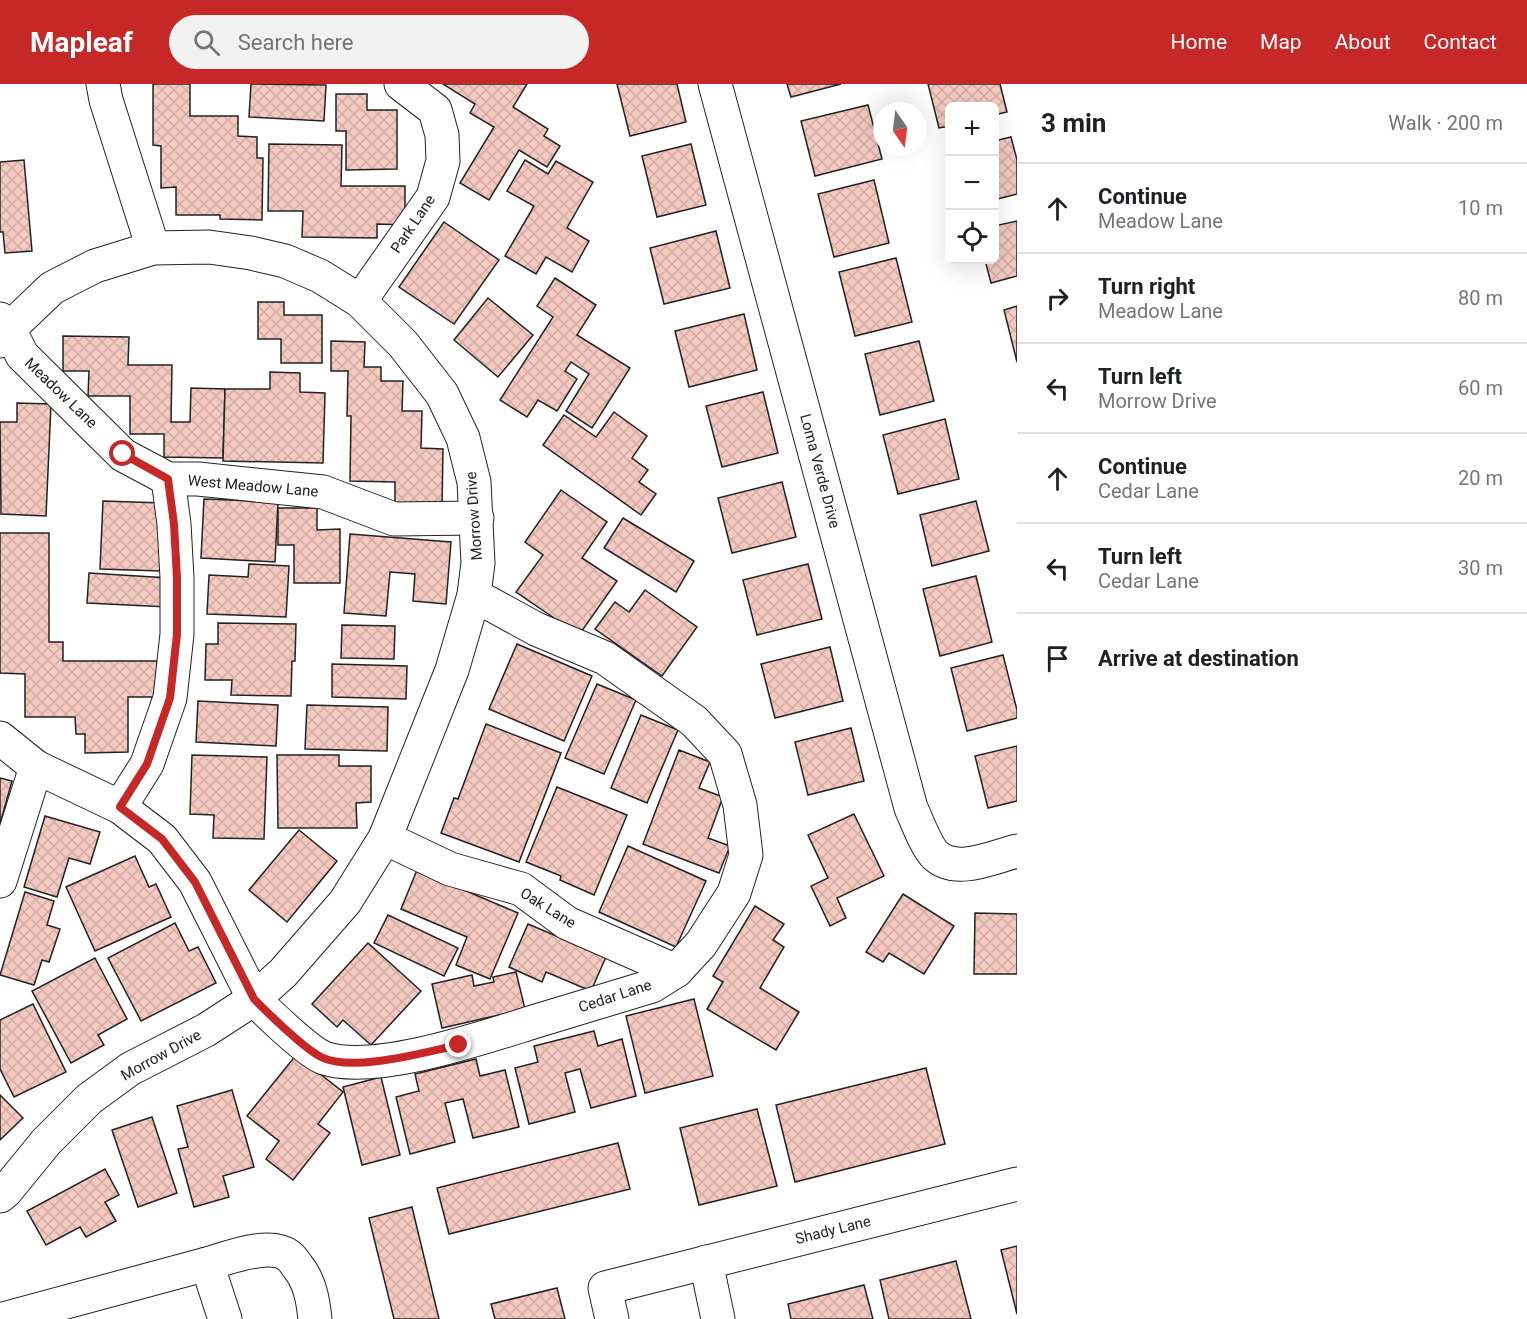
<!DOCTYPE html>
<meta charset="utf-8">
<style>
:root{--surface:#fff;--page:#f2f2f2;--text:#202124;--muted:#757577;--line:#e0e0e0;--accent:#c62828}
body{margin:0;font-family:Roboto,sans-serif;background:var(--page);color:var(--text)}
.controls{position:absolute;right:18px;top:18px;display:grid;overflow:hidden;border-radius:9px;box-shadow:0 6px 24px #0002}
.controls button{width:54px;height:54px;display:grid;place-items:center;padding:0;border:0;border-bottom:2px solid var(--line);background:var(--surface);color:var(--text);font:30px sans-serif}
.compass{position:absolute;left:873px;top:18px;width:54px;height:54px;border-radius:50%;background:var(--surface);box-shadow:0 6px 24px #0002;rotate:166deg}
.stop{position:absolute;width:18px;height:18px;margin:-14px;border:4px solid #c62828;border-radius:50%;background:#fff}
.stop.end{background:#c62828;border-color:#fff;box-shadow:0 2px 6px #0008}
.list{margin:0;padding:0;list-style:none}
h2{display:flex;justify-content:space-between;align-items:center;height:78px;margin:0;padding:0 24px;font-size:26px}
h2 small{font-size:20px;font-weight:400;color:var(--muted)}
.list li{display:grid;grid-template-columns:39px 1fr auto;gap:18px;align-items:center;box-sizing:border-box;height:90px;padding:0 24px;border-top:2px solid var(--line)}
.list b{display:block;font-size:22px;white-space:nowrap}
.list p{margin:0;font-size:20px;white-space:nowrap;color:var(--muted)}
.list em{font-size:20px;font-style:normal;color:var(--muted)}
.icon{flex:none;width:33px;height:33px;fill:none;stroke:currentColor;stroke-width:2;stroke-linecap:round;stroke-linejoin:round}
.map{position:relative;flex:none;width:1017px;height:1235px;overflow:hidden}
header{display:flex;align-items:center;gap:36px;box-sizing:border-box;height:84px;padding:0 30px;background:var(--accent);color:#fff}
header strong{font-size:28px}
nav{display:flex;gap:33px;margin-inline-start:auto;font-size:21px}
.search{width:420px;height:54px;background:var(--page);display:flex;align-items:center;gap:15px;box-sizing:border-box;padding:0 21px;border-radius:33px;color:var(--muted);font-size:22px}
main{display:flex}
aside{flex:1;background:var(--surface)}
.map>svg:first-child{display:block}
.building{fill:url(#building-cross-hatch);stroke:#222;stroke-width:1.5}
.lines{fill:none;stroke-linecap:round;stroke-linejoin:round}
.minor-casing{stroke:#222;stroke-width:35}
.minor{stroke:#fff;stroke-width:33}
.route{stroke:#c62828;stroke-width:8}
.labels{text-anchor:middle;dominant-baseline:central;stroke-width:4.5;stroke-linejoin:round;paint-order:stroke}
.street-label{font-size:15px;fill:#222;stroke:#fff}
</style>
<header>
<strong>Mapleaf</strong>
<div class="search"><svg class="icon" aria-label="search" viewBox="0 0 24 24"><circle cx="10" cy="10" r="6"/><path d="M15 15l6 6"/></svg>Search here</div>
<nav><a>Home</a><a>Map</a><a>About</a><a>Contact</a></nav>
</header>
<main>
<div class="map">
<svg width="1017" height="1235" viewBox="0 0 1017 1235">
<defs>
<pattern id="building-cross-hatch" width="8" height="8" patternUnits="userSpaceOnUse" patternTransform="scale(1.5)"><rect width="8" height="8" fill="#f3c9c0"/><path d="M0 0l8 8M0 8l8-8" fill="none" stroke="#d0aca5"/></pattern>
</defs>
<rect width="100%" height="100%" fill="#fff"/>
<!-- building -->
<g class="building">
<polygon points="153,0 190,0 190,32 238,32 238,52 257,53 257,74 263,74 262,136 220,135 220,131 176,131 176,103 161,104 161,62 153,61"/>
<polygon points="251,0 326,1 324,37 249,33"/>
<polygon points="443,0 527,0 513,23 548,45 544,52 560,62 547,83 519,66 489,116 460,99 494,43 470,29 475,20"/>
<polygon points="617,0 677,0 686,38 630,52"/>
<polygon points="787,0 841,0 791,13"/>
<polygon points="928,0 1000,0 1007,28 994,31 994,22 950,22 950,42 939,44"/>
<polygon points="336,10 367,10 367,26 397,26 397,85 346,86 346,47 336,47"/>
<polygon points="868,21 882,75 815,92 801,37"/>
<polygon points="1011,53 1017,76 1017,110 994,116 994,57"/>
<polygon points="269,60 342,61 341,102 405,102 405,141 377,140 377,154 302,153 303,127 268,127"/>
<polygon points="691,60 706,121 657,133 642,72"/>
<polygon points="24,76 32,167 5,169 3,148 0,148 0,78"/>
<polygon points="525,76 548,90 556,77 593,98 567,144 589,157 572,188 546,173 536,190 505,172 534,122 507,107"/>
<polygon points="874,96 889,159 834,173 818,110"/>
<polygon points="1017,137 1017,192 991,199 985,176 994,176 994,142"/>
<polygon points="444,138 499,176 454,240 399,203"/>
<polygon points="716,147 730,204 664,220 650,164"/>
<polygon points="896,174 912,238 855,252 839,188"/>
<polygon points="555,194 596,221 577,251 630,284 592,344 566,327 589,290 571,278 565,287 577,295 557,327 538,316 527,333 500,316 553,233 537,222"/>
<polygon points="488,214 533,251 498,293 454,256"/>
<polygon points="258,218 284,218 284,231 322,231 322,279 281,279 281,255 258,255"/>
<polygon points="1017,222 1017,278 1004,226"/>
<polygon points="744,230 757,286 689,303 675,247"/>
<polygon points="63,252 129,253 128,281 172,281 171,338 190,338 191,304 225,305 223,374 164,373 164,350 130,350 130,312 88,312 89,287 63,287"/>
<polygon points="331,257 365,258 364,283 381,283 381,297 403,297 402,327 422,327 421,364 443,365 442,424 395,423 395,398 350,397 351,332 347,332 348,287 331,287"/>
<polygon points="919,257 934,317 880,331 865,270"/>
<polygon points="270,288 300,289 300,308 325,309 323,379 223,377 225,305 270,305"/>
<polygon points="763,308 778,369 722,383 706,322"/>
<polygon points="17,319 51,320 46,432 1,430 0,338 17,338"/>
<polygon points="614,328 647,352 632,374 648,386 639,398 656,410 641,431 543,361 564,331 596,353"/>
<polygon points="945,335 959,395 898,410 883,351"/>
<polygon points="782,398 796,453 732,469 718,414"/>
<polygon points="561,406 607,438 582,474 617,497 579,551 516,508 543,471 525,458"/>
<polygon points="204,415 278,418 275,478 201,474"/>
<polygon points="103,417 163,419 161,487 100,485"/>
<polygon points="976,417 989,467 932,482 920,431"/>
<polygon points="278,424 317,424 317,446 340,445 340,499 294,499 294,461 278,461"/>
<polygon points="623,434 694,477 676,508 604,464"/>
<polygon points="0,449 49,449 49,558 63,558 63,577 157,577 157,613 128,613 128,668 85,669 85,650 76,650 75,633 25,633 25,590 0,589"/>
<polygon points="350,450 451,458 446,520 413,517 415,490 390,488 386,532 344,529"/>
<polygon points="249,480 289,482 286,533 207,530 209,491 248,493"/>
<polygon points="808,480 822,535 757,551 743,496"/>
<polygon points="89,489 169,494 168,523 87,519"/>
<polygon points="976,492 992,558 940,572 923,505"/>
<polygon points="645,506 697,543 662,592 595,545 615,518 629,528"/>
<polygon points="218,539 296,540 295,577 292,577 291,612 231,611 232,596 205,596 206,560 218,560"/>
<polygon points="342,541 395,542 394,575 341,574"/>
<polygon points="517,560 592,592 564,657 489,625"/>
<polygon points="830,563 843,617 775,634 761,580"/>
<polygon points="1003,571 1017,626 1017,634 967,647 951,584"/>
<polygon points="332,580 407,582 406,615 332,613"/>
<polygon points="597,600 636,616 604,690 565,674"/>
<polygon points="198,617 278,621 276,662 196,658"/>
<polygon points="307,621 388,623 387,667 305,665"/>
<polygon points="641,631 678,646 647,719 611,704"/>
<polygon points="486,640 561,669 519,778 441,749 454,714 458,715"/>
<polygon points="851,644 864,697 808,711 795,658"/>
<polygon points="1017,662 1017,717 988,724 975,672"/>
<polygon points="679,666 710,678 699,704 723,713 708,754 730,762 719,789 643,760"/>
<polygon points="192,671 267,673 264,755 213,754 214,731 190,730"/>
<polygon points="277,671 339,671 339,682 371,682 371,718 356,719 357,744 278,744"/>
<polygon points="0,694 12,697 0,740"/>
<polygon points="557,703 627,731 594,811 560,796 561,792 526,778"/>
<polygon points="854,730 884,792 837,814 846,834 830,842 811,802 828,794 808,751"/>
<polygon points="45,732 100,748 90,780 69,774 57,813 24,803"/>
<polygon points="299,746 337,777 287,838 249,806"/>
<polygon points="628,762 706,797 676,863 599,828"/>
<polygon points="135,772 149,803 156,800 171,833 95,867 66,803"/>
<polygon points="417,786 518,829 490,895 456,881 467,853 401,825"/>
<polygon points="25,808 54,817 47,841 60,845 49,878 42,876 34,901 0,891"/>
<polygon points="903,810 954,842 924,890 889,869 883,878 866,868"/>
<polygon points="755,822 784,840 773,856 784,863 760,904 799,928 776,966 707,925 723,898 713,892"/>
<polygon points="975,829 1017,830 1017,890 974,890"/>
<polygon points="388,831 458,864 444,892 374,859"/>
<polygon points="175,839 189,867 198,863 216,899 141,937 108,874"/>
<polygon points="528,840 606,873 591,907 546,888 542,898 509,883"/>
<polygon points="368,859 421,907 371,961 343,936 337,943 312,920"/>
<polygon points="95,874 127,935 98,951 104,961 71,979 32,907"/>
<polygon points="516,888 525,925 442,944 432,900 472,891 474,902 494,898 493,893"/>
<polygon points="694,915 713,992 645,1009 626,932"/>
<polygon points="33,920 66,988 14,1013 0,985 0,936"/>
<polygon points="594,947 598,962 622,955 636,1012 591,1024 580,985 565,989 575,1028 529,1040 515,984 538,978 534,962"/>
<polygon points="296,971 343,1008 318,1040 330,1049 293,1096 266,1075 279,1057 247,1032"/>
<polygon points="476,975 480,992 505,986 519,1043 473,1054 463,1015 445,1019 455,1058 410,1070 396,1013 419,1007 415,990"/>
<polygon points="926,984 945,1060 795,1098 776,1021"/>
<polygon points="381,993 400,1071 362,1081 343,1003"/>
<polygon points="232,1006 254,1083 223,1092 229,1113 194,1123 178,1065 188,1063 177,1022"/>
<polygon points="0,1011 23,1034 0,1056"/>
<polygon points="757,1025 777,1102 699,1121 680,1044"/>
<polygon points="152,1033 177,1109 138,1123 112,1046"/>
<polygon points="618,1059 630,1105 449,1150 437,1104"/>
<polygon points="105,1085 119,1111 105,1118 116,1137 86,1153 80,1143 46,1161 27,1127"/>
<polygon points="412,1123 439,1235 394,1235 369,1134"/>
<polygon points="1017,1162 1017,1230 1001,1166"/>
<polygon points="956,1177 971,1235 889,1235 880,1196"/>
<polygon points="864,1201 873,1235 791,1235 788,1220"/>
<polygon points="557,1204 565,1235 495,1235 491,1220"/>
</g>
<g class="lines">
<defs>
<g id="minor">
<polyline points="103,0 106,16 153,164"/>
<path d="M715,0L911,724C917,737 926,762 935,771C956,791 993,773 1017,767"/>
<polyline points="360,217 433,113 443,77 442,51 435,26 401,0"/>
<polyline points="0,235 9,245 22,271 123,371 168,395 198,395 323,408 394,435 477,434"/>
<polyline points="0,257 9,245 52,204 95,182 153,164 209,163 251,169 285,177 320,192 360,217 403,260 442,310 463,354 474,398 478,479 474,511 452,586 385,754 345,818 283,889 254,915 206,946 130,985 89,1015 46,1058 6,1107 0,1112"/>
<path d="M0,654L36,683L120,723L162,755L195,798L254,915C267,928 308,968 324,974C374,991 482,954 533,938C573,926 612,914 652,902L676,887L701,860L734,809L746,771L740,721L725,670L694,637L605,574L536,545L474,511"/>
<polyline points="120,723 147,680 170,614 177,550 177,494 174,440 168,395"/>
<polyline points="385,754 450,785 521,805 567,839 676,887"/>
<polyline points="0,797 36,683"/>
<polyline points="706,1178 718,1235"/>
<polyline points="3,1235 207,1180"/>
<path d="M225,1235L207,1180C228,1174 270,1157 289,1172C292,1174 295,1179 298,1183C310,1198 313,1216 315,1235"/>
<polyline points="612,1235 605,1204 1017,1100"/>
</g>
</defs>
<!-- minor casing -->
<use href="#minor" class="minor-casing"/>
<!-- minor -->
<use href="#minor" class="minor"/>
</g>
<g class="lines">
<!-- route -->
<path class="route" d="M123,370L168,395L174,440L177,494V550L170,614L147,680L120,723L162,755L195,798L254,915C270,931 302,963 321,973C353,989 425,968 459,961"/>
</g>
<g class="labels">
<!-- street labels -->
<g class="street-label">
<text transform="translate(413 140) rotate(-56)">Park Lane</text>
<text transform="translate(61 309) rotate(44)">Meadow Lane</text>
<text transform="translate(820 387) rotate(75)">Loma Verde Drive</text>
<text transform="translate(253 402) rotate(5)">West Meadow Lane</text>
<text transform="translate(474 432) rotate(-94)">Morrow Drive</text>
<text transform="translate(548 824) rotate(32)">Oak Lane</text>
<text transform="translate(615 912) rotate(-18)">Cedar Lane</text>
<text transform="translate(161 971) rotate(-29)">Morrow Drive</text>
<text transform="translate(833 1146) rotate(-14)">Shady Lane</text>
</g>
</g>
</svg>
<div class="controls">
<button>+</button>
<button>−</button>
<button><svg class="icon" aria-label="locate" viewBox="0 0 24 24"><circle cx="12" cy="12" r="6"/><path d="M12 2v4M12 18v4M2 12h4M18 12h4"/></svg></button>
</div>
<svg class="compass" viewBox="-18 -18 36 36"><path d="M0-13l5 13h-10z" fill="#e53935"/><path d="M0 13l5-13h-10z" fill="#757577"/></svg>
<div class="stop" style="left:123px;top:370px"></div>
<div class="stop end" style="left:459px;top:961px"></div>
</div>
<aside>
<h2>3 min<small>Walk · 200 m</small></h2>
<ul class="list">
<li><svg class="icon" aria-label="ahead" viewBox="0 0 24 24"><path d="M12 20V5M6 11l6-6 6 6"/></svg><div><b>Continue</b><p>Meadow Lane</p></div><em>10 m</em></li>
<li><svg class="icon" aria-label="right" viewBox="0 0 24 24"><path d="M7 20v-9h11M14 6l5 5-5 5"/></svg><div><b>Turn right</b><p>Meadow Lane</p></div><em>80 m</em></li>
<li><svg class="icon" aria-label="left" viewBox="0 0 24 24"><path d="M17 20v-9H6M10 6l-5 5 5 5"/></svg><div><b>Turn left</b><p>Morrow Drive</p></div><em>60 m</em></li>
<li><svg class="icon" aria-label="ahead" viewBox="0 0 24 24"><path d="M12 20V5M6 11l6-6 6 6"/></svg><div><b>Continue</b><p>Cedar Lane</p></div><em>20 m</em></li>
<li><svg class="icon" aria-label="left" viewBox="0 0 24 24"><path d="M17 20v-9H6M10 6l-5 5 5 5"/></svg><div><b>Turn left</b><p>Cedar Lane</p></div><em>30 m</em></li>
<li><svg class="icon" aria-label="arrive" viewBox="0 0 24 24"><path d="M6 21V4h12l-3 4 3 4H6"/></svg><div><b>Arrive at destination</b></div></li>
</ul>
</aside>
</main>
